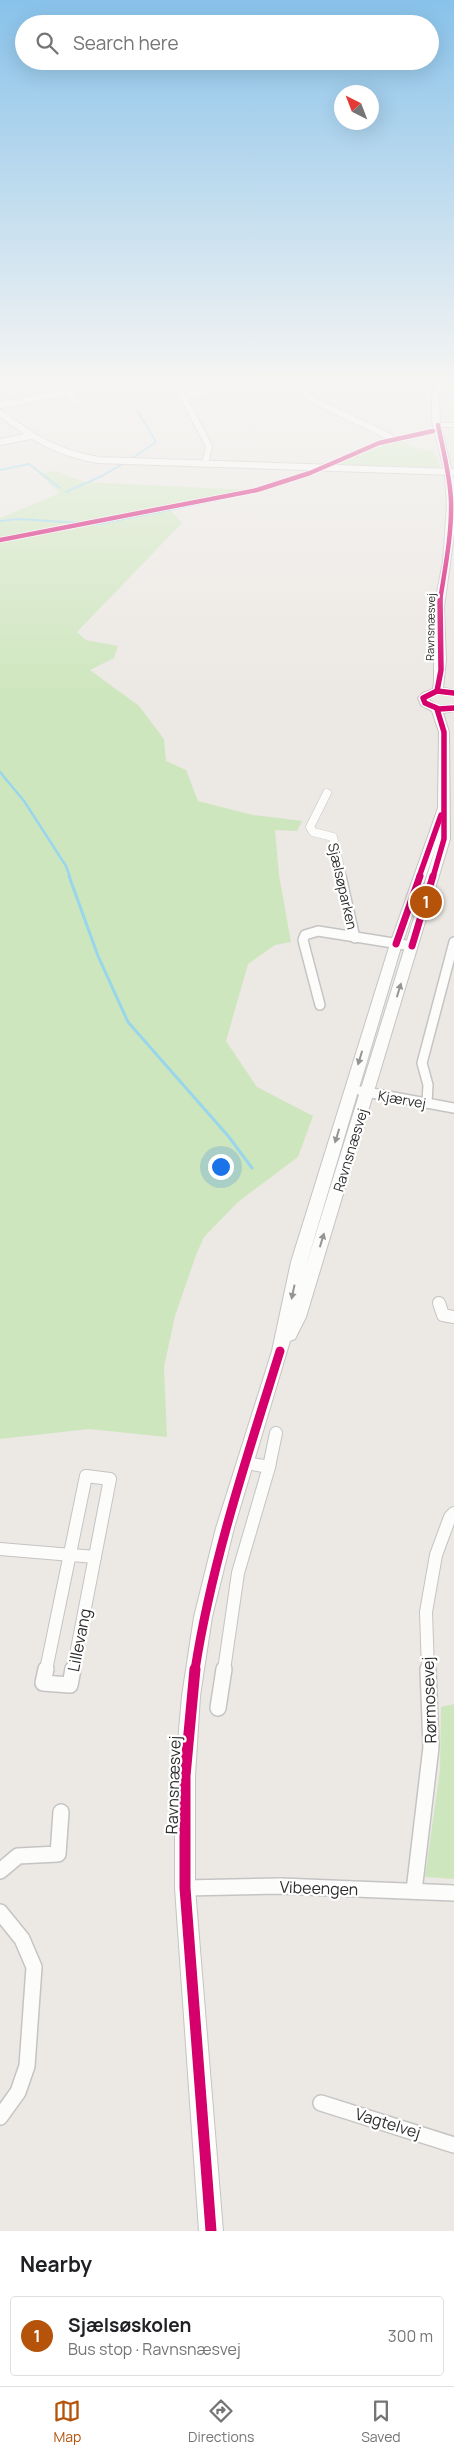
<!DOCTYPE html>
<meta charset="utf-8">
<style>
:root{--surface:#fff;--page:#f2f2f2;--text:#202124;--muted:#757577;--line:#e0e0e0;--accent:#b45309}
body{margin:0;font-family:Manrope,sans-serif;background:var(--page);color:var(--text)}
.compass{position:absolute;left:334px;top:85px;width:45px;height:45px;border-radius:50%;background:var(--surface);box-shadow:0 5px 20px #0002;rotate:318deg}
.you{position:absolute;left:220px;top:1166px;width:18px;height:18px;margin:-12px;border:4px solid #fff;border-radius:50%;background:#1a73e8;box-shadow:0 0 0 8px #1a73e833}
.badge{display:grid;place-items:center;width:32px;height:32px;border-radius:50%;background:var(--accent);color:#fff;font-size:16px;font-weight:700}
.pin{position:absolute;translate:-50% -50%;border:2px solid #fff;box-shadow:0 1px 5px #0006}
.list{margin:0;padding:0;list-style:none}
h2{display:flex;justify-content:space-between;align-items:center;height:65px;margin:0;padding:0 20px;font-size:21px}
h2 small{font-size:16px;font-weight:400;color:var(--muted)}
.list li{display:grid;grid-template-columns:32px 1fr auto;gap:15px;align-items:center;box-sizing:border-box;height:80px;margin:0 10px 10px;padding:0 10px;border:1px solid var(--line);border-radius:5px}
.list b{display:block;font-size:19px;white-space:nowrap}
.list p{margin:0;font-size:16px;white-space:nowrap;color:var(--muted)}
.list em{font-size:16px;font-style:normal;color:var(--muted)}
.icon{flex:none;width:28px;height:28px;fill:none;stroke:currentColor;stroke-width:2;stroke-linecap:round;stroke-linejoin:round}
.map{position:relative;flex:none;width:454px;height:2231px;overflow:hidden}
.search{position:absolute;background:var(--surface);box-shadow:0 5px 20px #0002;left:15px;right:15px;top:15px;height:55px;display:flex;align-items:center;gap:12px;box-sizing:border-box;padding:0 18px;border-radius:28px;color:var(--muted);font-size:19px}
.sheet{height:155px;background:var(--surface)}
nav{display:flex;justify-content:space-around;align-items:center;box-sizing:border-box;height:70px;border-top:1px solid var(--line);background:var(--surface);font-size:14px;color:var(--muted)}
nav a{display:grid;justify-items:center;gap:2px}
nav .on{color:var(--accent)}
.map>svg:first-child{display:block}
.green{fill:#cee6be}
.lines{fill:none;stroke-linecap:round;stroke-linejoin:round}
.stream-far2{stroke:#99d6ec;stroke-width:2}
.stream-far1{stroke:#99d6ec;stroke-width:2.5}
.stream{stroke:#99d6ec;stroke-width:3}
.street-far4-casing{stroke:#c5c4c5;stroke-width:8}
.street-far3-casing{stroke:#c5c4c5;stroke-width:9}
.street-far2-casing{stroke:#c5c4c5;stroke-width:12}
.street-far1-casing{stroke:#c5c4c5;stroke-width:14}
.street-casing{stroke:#c5c4c5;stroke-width:18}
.secondary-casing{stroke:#c5c4c5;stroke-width:2}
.street-far4{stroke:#fcfcfb;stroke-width:6}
.street-far3{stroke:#fcfcfb;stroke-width:8}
.street-far2{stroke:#fcfcfb;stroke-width:9}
.street-far1{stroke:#fcfcfb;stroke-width:12}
.street{stroke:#fcfcfb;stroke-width:15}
.secondary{fill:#fcfcfb;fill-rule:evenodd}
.cycleway-far4-casing{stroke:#fff;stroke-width:6}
.cycleway-far3-casing{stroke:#fff;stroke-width:8}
.cycleway-far2-casing{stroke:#fff;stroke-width:10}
.cycleway-far1-casing{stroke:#fff;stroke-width:12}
.cycleway-casing{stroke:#fff;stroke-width:14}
.cycleway-far4{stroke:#d6006c;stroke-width:4.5}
.cycleway-far3{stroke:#d6006c;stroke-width:5.5}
.cycleway-far2{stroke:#d6006c;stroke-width:7}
.cycleway-far1{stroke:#d6006c;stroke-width:9}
.cycleway{stroke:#d6006c;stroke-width:11}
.oneway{fill:#959594}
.labels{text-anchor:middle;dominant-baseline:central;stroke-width:4.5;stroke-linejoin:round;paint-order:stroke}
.far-street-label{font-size:11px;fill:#2e2e2e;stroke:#fff}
.street-label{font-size:14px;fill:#2e2e2e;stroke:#fff}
.near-street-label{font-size:16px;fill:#2e2e2e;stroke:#fff}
</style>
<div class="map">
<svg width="454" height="2231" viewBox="0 0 454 2231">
<rect width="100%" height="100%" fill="#ece8e4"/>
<!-- green -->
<g class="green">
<polygon points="398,440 411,446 434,452 440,465 439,469 333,467 378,446"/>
<polygon points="56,471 85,482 251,490 167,506 182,523 77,632 86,640 118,646 114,658 90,670 139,706 164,739 166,761 186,770 198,801 253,815 302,821 297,831 275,830 279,875 291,942 275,945 248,964 226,1041 257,1087 313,1116 298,1157 238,1202 204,1237 196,1255 175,1316 164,1367 167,1437 89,1429 0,1439 0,518 60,493 39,474"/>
<polygon points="454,1704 454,1879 425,1877 440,1770 441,1707"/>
</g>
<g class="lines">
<!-- stream-far2 -->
<g class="stream-far2">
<polyline points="130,460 156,442 137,410"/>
<polyline points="0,470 29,464 60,488"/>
<polyline points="66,492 102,476 124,463"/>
<polyline points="0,521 18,519 81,523"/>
<path d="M88,523L98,524C174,509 249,496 322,470"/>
</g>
<!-- stream-far1 -->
<polyline class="stream-far1" points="0,772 24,801 66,866 70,877"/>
<!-- stream -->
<polyline class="stream" points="69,876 98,956 128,1022 229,1137 252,1168"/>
<defs>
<g id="street-far4">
<polyline points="51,382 78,402"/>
<polyline points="175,382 209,446 205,464"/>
<polyline points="294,382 315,401 390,437"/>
<polyline points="183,396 264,382"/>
<polyline points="0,405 111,383"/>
<path d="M0,413C33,438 57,453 98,460L454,472"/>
<polyline points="0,442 30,436"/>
</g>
<polyline id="street-far3" points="327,793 310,827 313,832 333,837 342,877"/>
<g id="street-far2">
<polyline points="341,876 355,938"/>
<polyline points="320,1005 303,940 305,935 318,931 412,946"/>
<polyline points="361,1091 454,1108"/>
<polyline points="427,1103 428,1085 422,1063 454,942"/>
</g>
<g id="street-far1">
<polyline points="439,1303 443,1315 454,1317"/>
<polyline points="246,1463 269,1467"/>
<polyline points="0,1549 95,1557"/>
<polyline points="46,1670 86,1476 110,1479 73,1670"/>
<polyline points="224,1670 238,1573 269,1467 276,1433"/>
<polyline points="428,1670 426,1612 436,1555 450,1517 454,1513"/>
</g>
<g id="street">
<polyline points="46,1669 43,1683 70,1685 73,1669"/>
<polyline points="218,1708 224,1669"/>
<polyline points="0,1871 18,1856 58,1854 61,1812"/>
<polyline points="185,1888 281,1886 454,1893"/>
<polyline points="414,1891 431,1747 428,1669"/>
<polyline points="0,1912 22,1939 34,1967 27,2066 18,2092 0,2117"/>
<polyline points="321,2103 454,2145"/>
</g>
<path id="secondary" d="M436,382H443L439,394L440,423H454V427H441L454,480V534L444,607L446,660L443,688L454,690V696L437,694L428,699L438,706L454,705V711L443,713L449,732L450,839L306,1317L295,1339L290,1341L234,1528L212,1617L200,1696L195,1776V1888L223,2231H199L175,1888V1776L182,1696L194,1617L216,1528L272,1351L291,1262L390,944L438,808L439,732L432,711L421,705L418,698L423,693L433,689L434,681V607L443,562L447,505L445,474L432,421V394ZM436,847L305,1269L402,944Z"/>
</defs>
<!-- street-far4 casing -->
<use href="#street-far4" class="street-far4-casing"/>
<!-- street-far3 casing -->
<use href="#street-far3" class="street-far3-casing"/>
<!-- street-far2 casing -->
<use href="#street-far2" class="street-far2-casing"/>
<!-- street-far1 casing -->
<use href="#street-far1" class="street-far1-casing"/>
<!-- street casing -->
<use href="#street" class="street-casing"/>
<!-- secondary casing -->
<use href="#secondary" class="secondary-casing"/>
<!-- street-far4 -->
<use href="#street-far4" class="street-far4"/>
<!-- street-far3 -->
<use href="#street-far3" class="street-far3"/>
<!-- street-far2 -->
<use href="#street-far2" class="street-far2"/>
<!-- street-far1 -->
<use href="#street-far1" class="street-far1"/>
<!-- street -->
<use href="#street" class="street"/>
<!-- secondary -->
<use href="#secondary" class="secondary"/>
<defs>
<g id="cycleway-far4">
<path d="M438,425C443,450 450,475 451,501C452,534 445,568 440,601"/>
<polyline points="0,540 257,490 310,473 379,443 433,431"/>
</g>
<g id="cycleway-far3">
<polyline points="437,691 441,670 440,599"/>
<polyline points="454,693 437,691 423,698 425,703 439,709 454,708"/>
<polyline points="419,877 441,815"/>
<polyline points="433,877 444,839 444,732 437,709"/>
</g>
<g id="cycleway-far2">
<polyline points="396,944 420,876"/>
<polyline points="412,946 433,876"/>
</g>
<path id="cycleway-far1" d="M195,1670C212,1561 247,1457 280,1351"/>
<polyline id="cycleway" points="195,1669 185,1776 185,1888 211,2231"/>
</defs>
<!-- cycleway-far4 casing -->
<use href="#cycleway-far4" class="cycleway-far4-casing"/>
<!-- cycleway-far3 casing -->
<use href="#cycleway-far3" class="cycleway-far3-casing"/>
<!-- cycleway-far2 casing -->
<use href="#cycleway-far2" class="cycleway-far2-casing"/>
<!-- cycleway-far1 casing -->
<use href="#cycleway-far1" class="cycleway-far1-casing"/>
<!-- cycleway casing -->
<use href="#cycleway" class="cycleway-casing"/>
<!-- cycleway-far4 -->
<use href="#cycleway-far4" class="cycleway-far4"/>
<!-- cycleway-far3 -->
<use href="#cycleway-far3" class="cycleway-far3"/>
<!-- cycleway-far2 -->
<use href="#cycleway-far2" class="cycleway-far2"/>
<!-- cycleway-far1 -->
<use href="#cycleway-far1" class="cycleway-far1"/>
<!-- cycleway -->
<use href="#cycleway" class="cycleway"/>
</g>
<!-- one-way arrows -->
<defs><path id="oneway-solid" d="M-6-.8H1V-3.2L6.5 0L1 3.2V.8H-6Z" transform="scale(1.25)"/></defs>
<g class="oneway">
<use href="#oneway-solid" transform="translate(399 990) rotate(-73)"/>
<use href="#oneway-solid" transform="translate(360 1058) rotate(107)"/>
<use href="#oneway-solid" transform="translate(337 1136) rotate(107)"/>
<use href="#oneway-solid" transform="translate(322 1240) rotate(-73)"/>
<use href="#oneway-solid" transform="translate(293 1292) rotate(102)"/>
</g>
<!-- sky -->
<linearGradient id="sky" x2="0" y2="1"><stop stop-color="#88c2ea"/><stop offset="0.55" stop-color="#f6f5f3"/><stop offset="1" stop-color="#f6f5f3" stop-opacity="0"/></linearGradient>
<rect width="454" height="694" fill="url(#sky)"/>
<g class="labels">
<!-- far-street labels -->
<g class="far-street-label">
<text transform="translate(430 627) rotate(-89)">Ravnsnæsvej</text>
</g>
<!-- street labels -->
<g class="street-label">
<text transform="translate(343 886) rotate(77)">Sjælsøparken</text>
<text transform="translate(402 1099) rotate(10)">Kjærvej</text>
<text transform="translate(350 1150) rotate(-73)">Ravnsnæsvej</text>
</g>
<!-- near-street labels -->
<g class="near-street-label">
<text transform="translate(79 1640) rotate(-79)">Lillevang</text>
<text transform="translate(429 1700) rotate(-92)">Rørmosevej</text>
<text transform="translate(173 1785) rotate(-88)">Ravnsnæsvej</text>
<text transform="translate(319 1888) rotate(2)">Vibeengen</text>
<text transform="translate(388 2123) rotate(17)">Vagtelvej</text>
</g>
</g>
</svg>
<svg class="compass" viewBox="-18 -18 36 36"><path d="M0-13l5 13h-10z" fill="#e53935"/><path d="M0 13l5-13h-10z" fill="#757577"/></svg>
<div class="you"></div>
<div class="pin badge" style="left:426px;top:902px">1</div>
<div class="search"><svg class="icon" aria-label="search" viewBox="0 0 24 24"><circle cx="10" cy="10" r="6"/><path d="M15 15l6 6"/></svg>Search here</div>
</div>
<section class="sheet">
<h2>Nearby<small></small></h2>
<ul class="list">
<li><span class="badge">1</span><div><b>Sjælsøskolen</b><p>Bus stop · Ravnsnæsvej</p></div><em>300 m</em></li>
</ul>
</section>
<nav>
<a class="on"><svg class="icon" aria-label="map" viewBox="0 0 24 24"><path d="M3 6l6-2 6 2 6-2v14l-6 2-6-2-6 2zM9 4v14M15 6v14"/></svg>Map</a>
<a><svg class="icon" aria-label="directions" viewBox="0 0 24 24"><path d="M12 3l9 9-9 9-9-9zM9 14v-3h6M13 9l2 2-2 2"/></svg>Directions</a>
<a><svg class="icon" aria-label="saved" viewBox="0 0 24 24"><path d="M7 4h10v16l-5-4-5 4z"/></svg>Saved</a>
</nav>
